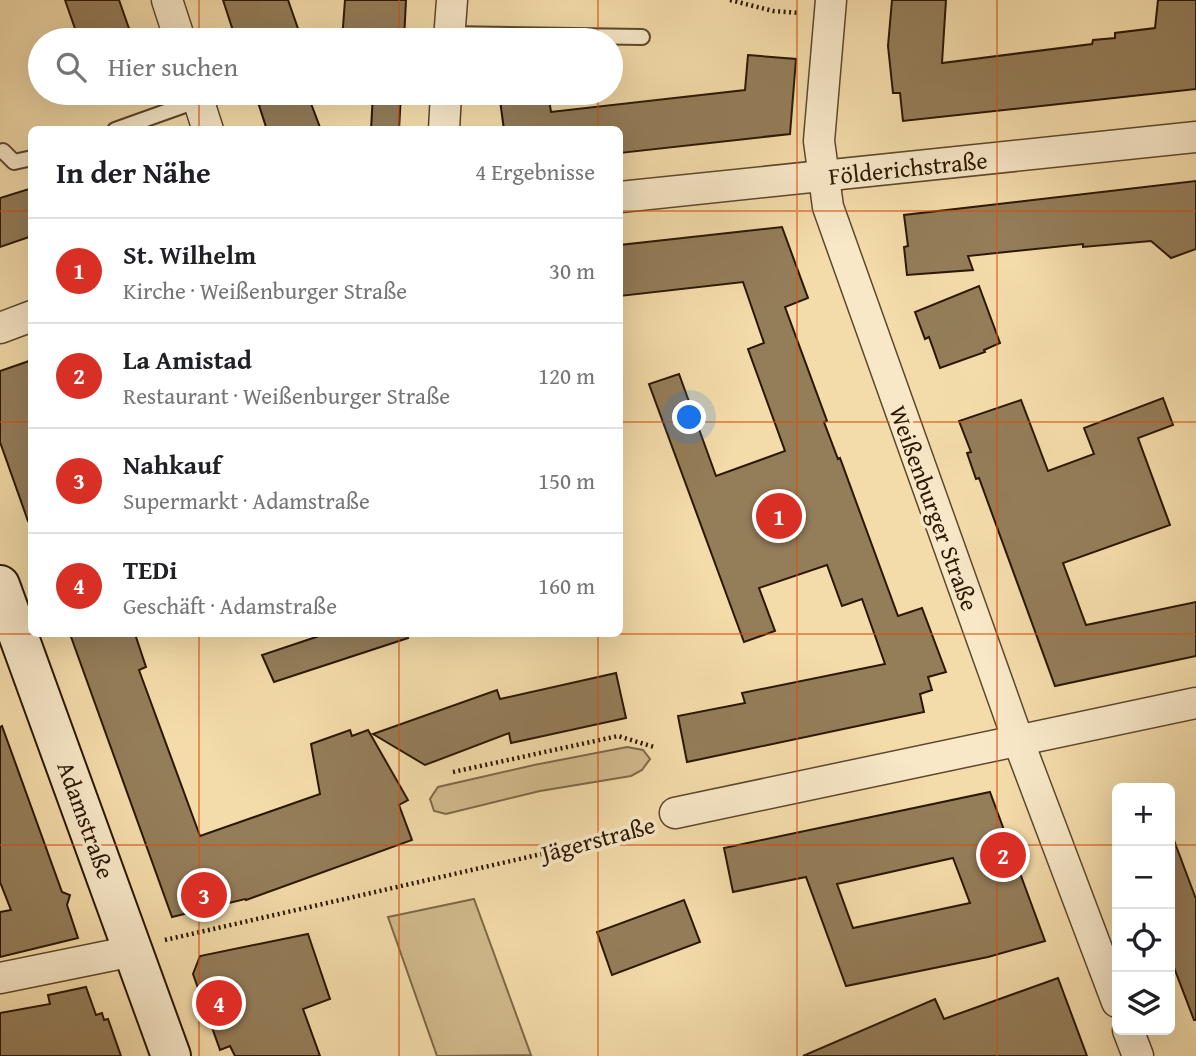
<!DOCTYPE html>
<html lang="de">
<meta charset="utf-8">
<style>
:root{--surface:#fff;--page:#f6f6f6;--text:#202124;--muted:#757577;--line:#e0e0e0;--accent:#d93025}
body{margin:0;font-family:"Gentium Book Plus",serif;background:var(--page);color:var(--text)}
.controls{position:absolute;right:21px;bottom:21px;display:grid;overflow:hidden;border-radius:10px;box-shadow:0 7px 28px #0002}
.controls button{width:63px;height:63px;display:grid;place-items:center;padding:0;border:0;border-bottom:2px solid var(--line);background:var(--surface);color:var(--text);font:35px sans-serif}
.you{position:absolute;left:690px;top:418px;width:24px;height:24px;margin:-18px;border:5px solid #fff;border-radius:50%;background:#1a73e8;box-shadow:0 0 0 10px #1a73e833}
.badge{display:grid;place-items:center;width:46px;height:46px;border-radius:50%;background:var(--accent);color:#fff;font-size:23px;font-weight:700}
.pin{position:absolute;translate:-50% -50%;border:4px solid #fff;box-shadow:0 2px 7px #0006}
.list{margin:0;padding:0;list-style:none}
h2{display:flex;justify-content:space-between;align-items:center;height:91px;margin:0;padding:0 28px;font-size:30px}
h2 small{font-size:23px;font-weight:400;color:var(--muted)}
.list li{display:grid;grid-template-columns:46px 1fr auto;gap:21px;align-items:center;box-sizing:border-box;height:105px;padding:0 28px;border-top:2px solid var(--line)}
.list b{display:block;font-size:26px;white-space:nowrap}
.list p{margin:0;font-size:23px;white-space:nowrap;color:var(--muted)}
.list em{font-size:23px;font-style:normal;color:var(--muted)}
.icon{flex:none;width:38px;height:38px;fill:none;stroke:currentColor;stroke-width:2;stroke-linecap:round;stroke-linejoin:round}
.map{position:relative;flex:none;width:1196px;height:1056px;overflow:hidden}
.search{position:absolute;background:var(--surface);box-shadow:0 7px 28px #0002;left:28px;top:28px;width:595px;height:77px;display:flex;align-items:center;gap:18px;box-sizing:border-box;padding:0 24px;border-radius:38px;color:var(--muted);font-size:26px}
.panel{position:absolute;background:var(--surface);box-shadow:0 7px 28px #0002;left:28px;top:126px;width:595px;height:511px;border-radius:10px}
.map>svg:first-child{display:block}
.green{fill:#d2bb8d;stroke:#7e6948;stroke-width:2}
.building{fill:#947d59;stroke:#2b1702;stroke-width:2;fill-rule:evenodd}
.lines{fill:none;stroke-linecap:round;stroke-linejoin:round}
.lane-casing{stroke:#5d482c;stroke-width:18}
.street-casing{stroke:#5d482c;stroke-width:33}
.secondary-casing{stroke:#2b1702;stroke-width:42}
.path{stroke:#2b1702;stroke-width:4.5;stroke-dasharray:2 3.5;stroke-linecap:butt}
.lane{stroke:#f8e8c8;stroke-width:14}
.street{stroke:#f8e8c8;stroke-width:30}
.secondary{stroke:#f8e8c8;stroke-width:38}
.grid{fill:none;stroke:#d5520b;stroke-width:2;stroke-opacity:0.55}
.labels{text-anchor:middle;dominant-baseline:central;stroke-width:7;stroke-linejoin:round;paint-order:stroke}
.street-label{font-size:24px;fill:#2b1702;stroke:#f8e8c8}
</style>
<div class="map">
<svg width="1196" height="1056" viewBox="0 0 1196 1056">
<rect width="100%" height="100%" fill="#f4dcaa"/>
<filter id="stains"><feTurbulence type="fractalNoise" baseFrequency=".00286" numOctaves="4"/><feColorMatrix values="0 0 0 0 .2 0 0 0 0 .09 0 0 0 0 .02 0 0 0 .5 -.17"/></filter>
<radialGradient id="worn" r=".72"><stop offset=".6" stop-color="#630" stop-opacity="0"/><stop offset="1" stop-color="#630" stop-opacity=".3"/></radialGradient>
<!-- green -->
<g class="green">
<polygon points="627,747 643,750 650,759 642,770 631,776 540,791 446,814 434,811 430,799 438,787 534,765"/>
<polygon points="474,899 531,1055 437,1056 388,917"/>
</g>
<!-- building -->
<g class="building">
<polygon points="65,0 119,0 133,40 79,40"/>
<polygon points="223,0 288,0 302,40 236,40"/>
<polygon points="345,0 406,0 404,40 342,40"/>
<polygon points="892,0 946,0 942,63 1092,44 1093,40 1115,38 1115,33 1155,28 1158,0 1196,0 1196,89 903,121 900,93 893,93 888,46"/>
<polygon points="748,55 796,59 790,134 620,153 620,130 504,130 499,93 548,93 551,112 745,90"/>
<polygon points="255,93 307,93 321,130 267,130"/>
<polygon points="373,93 401,93 399,130 371,130"/>
<polygon points="1196,181 1196,249 1171,258 1151,241 1083,247 1083,244 968,256 973,270 907,275 904,247 908,246 904,215"/>
<polygon points="32,188 32,236 0,247 0,198"/>
<polygon points="782,227 808,298 785,307 827,421 824,422 838,459 840,458 898,616 922,608 946,672 928,677 932,690 920,694 924,712 687,762 678,716 745,703 742,693 885,664 862,599 842,606 827,565 759,588 775,631 744,642 649,384 679,374 716,476 785,451 748,349 764,343 743,282 620,296 620,245"/>
<polygon points="979,286 1000,343 984,350 985,352 940,368 929,337 925,339 915,312"/>
<polygon points="32,360 32,520 28,521 0,442 0,371"/>
<polygon points="1163,398 1173,425 1138,438 1170,525 1063,563 1086,625 1196,602 1196,656 1055,686 979,478 976,479 967,453 971,452 959,421 1021,400 1048,471 1094,454 1084,428"/>
<polygon points="70,634 135,634 146,667 139,670 200,836 320,794 311,744 350,730 352,736 368,730 408,800 399,805 412,840 246,900 245,899 172,917"/>
<polygon points="325,634 407,634 408,638 274,682 262,655"/>
<polygon points="616,673 626,718 511,743 509,733 425,765 373,734 497,690 500,699"/>
<polygon points="2,726 62,892 70,895 67,905 78,938 0,957 0,912 11,910 0,882 0,727"/>
<path d="M990,792L1045,941L988,957L846,986L806,877L733,892L724,848ZM953,858L970,903L853,928L837,884Z"/>
<polygon points="1172,835 1196,899 1196,1020 1194,1020 1170,957 1170,836"/>
<polygon points="684,900 700,942 612,975 597,932"/>
<polygon points="308,934 330,999 303,1009 320,1056 235,1056 230,1046 220,1050 193,974 200,956"/>
<polygon points="1058,978 1087,1056 803,1056 935,999 944,1019"/>
<polygon points="86,987 96,1015 102,1013 104,1020 108,1019 121,1056 0,1056 0,1013 50,1004 48,995"/>
</g>
<g class="lines">
<defs>
<g id="lane">
<polyline points="450,34 642,37"/>
<polyline points="115,130 199,100"/>
<polyline points="3,151 14,162 32,158"/>
</g>
<g id="street">
<polyline points="167,0 180,40"/>
<polyline points="831,0 819,141 828,207 1018,740 1117,1002"/>
<polyline points="449,40 452,0"/>
<polyline points="196,93 208,130"/>
<polyline points="444,130 446,93"/>
<polyline points="620,197 1196,137"/>
<polyline points="0,328 32,316"/>
<polyline points="675,813 1196,703"/>
<polyline points="0,978 133,951"/>
<polyline points="1128,1030 1138,1056"/>
</g>
<polyline id="secondary" points="0,585 171,1056"/>
</defs>
<!-- lane casing -->
<use href="#lane" class="lane-casing"/>
<!-- street casing -->
<use href="#street" class="street-casing"/>
<!-- secondary casing -->
<use href="#secondary" class="secondary-casing"/>
<!-- path -->
<g class="path">
<polyline points="730,0 773,11 800,13"/>
<polyline points="453,772 618,736 654,747"/>
<polyline points="165,940 651,829"/>
</g>
<!-- lane -->
<use href="#lane" class="lane"/>
<!-- street -->
<use href="#street" class="street"/>
<!-- secondary -->
<use href="#secondary" class="secondary"/>
</g>
<!-- grid -->
<path class="grid" d="M199,0V40M399,0V40M598,0V40M797,0V1056M997,0V1056M199,93V130M399,93V130M598,93V130M0,211H32M620,211H1196M0,422H32M620,422H1196M0,634H1196M199,634V1056M399,634V1056M598,634V1056M0,845H1117M1170,845H1196"/>
<g class="labels">
<!-- street labels -->
<g class="street-label">
<text transform="translate(908 168) rotate(-6)">Földerichstraße</text>
<text transform="translate(934 508) rotate(70)">Weißenburger Straße</text>
<text transform="translate(86 820) rotate(70)">Adamstraße</text>
<text transform="translate(598 839) rotate(-15)">Jägerstraße</text>
</g>
</g>
<rect width="100%" height="100%" filter="url(#stains)"/>
<rect width="100%" height="100%" fill="url(#worn)"/>
</svg>
<div class="controls">
<button>+</button>
<button>−</button>
<button><svg class="icon" aria-label="locate" viewBox="0 0 24 24"><circle cx="12" cy="12" r="6"/><path d="M12 2v4M12 18v4M2 12h4M18 12h4"/></svg></button>
<button><svg class="icon" aria-label="layers" viewBox="0 0 24 24"><path d="M12 4l9 5-9 5-9-5zM3 14l9 5 9-5"/></svg></button>
</div>
<div class="you"></div>
<div class="pin badge" style="left:779px;top:516px">1</div>
<div class="pin badge" style="left:1003px;top:855px">2</div>
<div class="pin badge" style="left:204px;top:895px">3</div>
<div class="pin badge" style="left:219px;top:1003px">4</div>
<div class="search"><svg class="icon" aria-label="search" viewBox="0 0 24 24"><circle cx="10" cy="10" r="6"/><path d="M15 15l6 6"/></svg>Hier suchen</div>
<section class="panel">
<h2>In der Nähe<small>4 Ergebnisse</small></h2>
<ul class="list">
<li><span class="badge">1</span><div><b>St. Wilhelm</b><p>Kirche · Weißenburger Straße</p></div><em>30 m</em></li>
<li><span class="badge">2</span><div><b>La Amistad</b><p>Restaurant · Weißenburger Straße</p></div><em>120 m</em></li>
<li><span class="badge">3</span><div><b>Nahkauf</b><p>Supermarkt · Adamstraße</p></div><em>150 m</em></li>
<li><span class="badge">4</span><div><b>TEDi</b><p>Geschäft · Adamstraße</p></div><em>160 m</em></li>
</ul>
</section>
</div>
